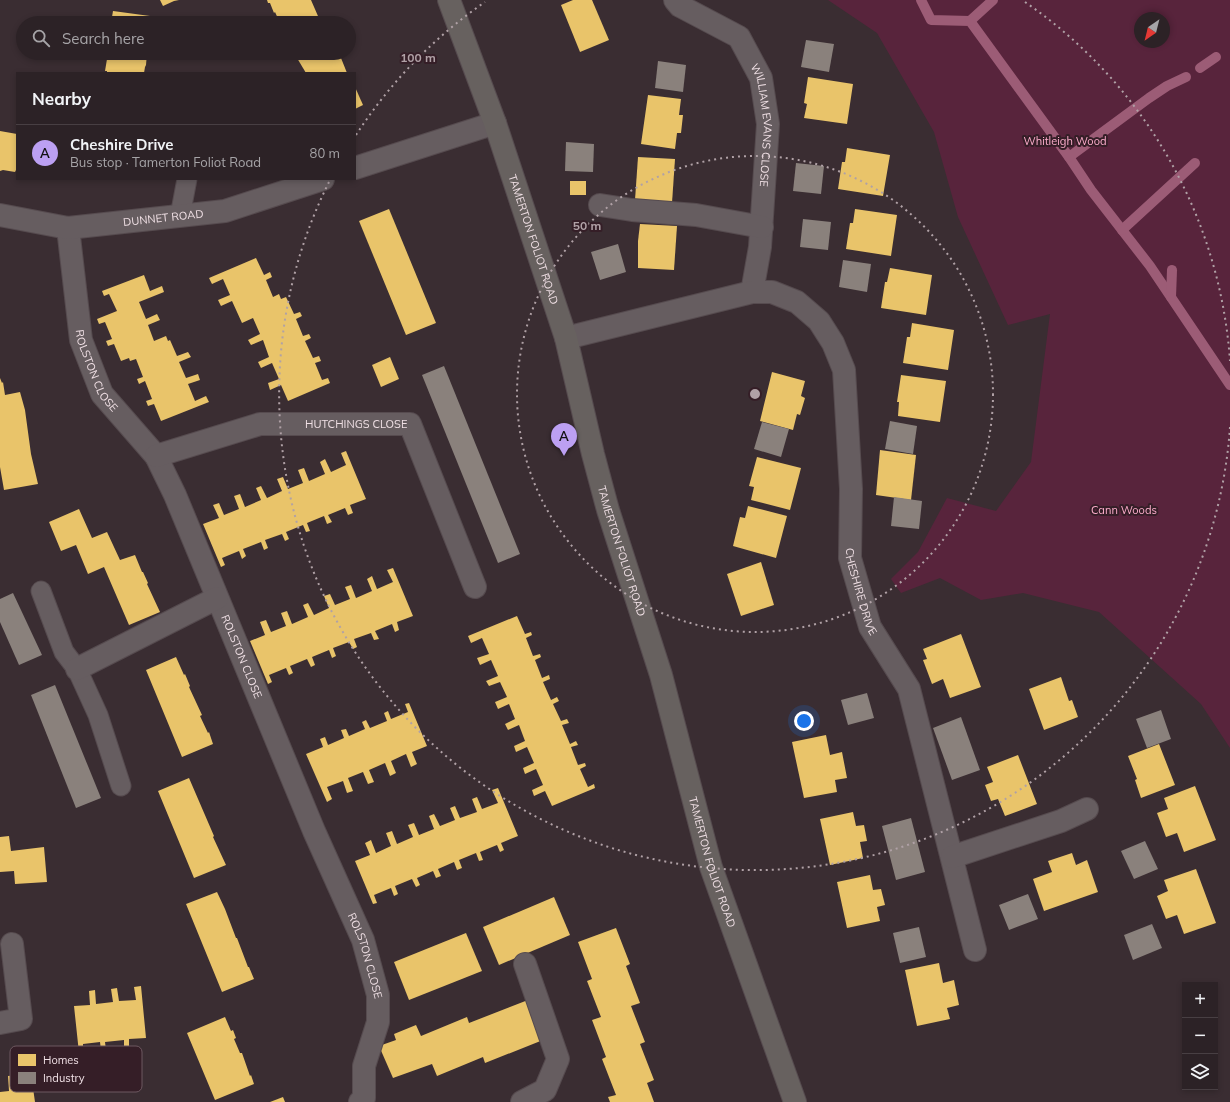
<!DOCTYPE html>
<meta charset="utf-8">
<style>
:root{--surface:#2c2226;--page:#382f32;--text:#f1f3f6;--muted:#a6a4a7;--line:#483f43;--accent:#bca0f2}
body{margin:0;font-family:Mulish,sans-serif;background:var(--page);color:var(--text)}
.controls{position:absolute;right:12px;bottom:12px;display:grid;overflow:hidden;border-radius:0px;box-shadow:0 2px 6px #0003}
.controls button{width:36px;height:36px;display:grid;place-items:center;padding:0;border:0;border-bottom:1px solid var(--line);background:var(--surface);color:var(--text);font:20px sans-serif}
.compass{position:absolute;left:1134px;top:12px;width:36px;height:36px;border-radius:50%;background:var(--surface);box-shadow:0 2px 6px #0003;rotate:215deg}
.you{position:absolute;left:804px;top:721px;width:14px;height:14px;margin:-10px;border:3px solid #fff;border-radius:50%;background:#1a73e8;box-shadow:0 0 0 6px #1a73e833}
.badge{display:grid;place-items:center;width:26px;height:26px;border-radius:50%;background:var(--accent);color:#111;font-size:13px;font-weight:700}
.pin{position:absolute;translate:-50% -33px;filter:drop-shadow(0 1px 2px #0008)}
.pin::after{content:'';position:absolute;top:21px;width:14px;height:12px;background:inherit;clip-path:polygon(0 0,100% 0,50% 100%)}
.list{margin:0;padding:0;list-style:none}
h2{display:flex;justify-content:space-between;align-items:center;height:52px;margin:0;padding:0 16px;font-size:17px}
h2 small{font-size:13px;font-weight:400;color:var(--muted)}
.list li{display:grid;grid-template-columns:26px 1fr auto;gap:12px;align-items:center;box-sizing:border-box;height:56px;padding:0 16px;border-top:1px solid var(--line)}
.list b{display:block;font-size:15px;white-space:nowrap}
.list p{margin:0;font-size:13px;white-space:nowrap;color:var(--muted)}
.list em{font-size:13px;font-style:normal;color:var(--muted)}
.icon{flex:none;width:22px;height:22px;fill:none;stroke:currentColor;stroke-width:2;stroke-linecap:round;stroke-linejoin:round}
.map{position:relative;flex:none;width:1230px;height:1102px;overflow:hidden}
.search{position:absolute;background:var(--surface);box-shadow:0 2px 6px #0003;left:16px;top:16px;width:340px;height:44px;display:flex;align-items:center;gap:10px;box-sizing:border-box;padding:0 14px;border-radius:22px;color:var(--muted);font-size:15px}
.panel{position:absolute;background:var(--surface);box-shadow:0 2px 6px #0003;left:16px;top:72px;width:340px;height:108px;border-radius:0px}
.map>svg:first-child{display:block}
.green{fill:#58243c;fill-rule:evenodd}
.homes{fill:#e9c46a}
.industry{fill:#8a817c}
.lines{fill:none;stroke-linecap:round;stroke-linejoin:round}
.stream{stroke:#9c5c76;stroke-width:10}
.service-casing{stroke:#564b4f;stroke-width:21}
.minor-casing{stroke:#564b4f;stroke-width:24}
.tertiary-casing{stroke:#564b4f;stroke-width:24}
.secondary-casing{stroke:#564b4f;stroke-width:24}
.service{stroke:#665d60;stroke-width:19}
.minor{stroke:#665d60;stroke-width:22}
.tertiary{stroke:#665d60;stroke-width:22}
.secondary{stroke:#67615f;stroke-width:22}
.ring{fill:none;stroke:#b0a1a6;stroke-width:2;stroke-dasharray:2 4}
.labels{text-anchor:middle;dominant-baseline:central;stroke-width:4;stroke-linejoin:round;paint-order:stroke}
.street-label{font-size:11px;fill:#f0e0e5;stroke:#351e27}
.park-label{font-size:11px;fill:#feaecd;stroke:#351e27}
.key{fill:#351e27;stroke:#6d5860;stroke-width:1}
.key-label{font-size:11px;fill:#f0e0e5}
.centre{fill:#b0a1a6;stroke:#351e27;stroke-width:2}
.ring-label{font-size:12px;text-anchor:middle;font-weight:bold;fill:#b0a1a6;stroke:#351e27;stroke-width:4;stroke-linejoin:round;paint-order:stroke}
</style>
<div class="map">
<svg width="1230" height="1102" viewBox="0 0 1230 1102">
<rect width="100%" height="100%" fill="#3a2d32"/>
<!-- green -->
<path class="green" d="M828,0H1230V748L1201,704L1099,612L1023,593L981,600L940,578L901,593L891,579L918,552L947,498L996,511L1031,462L1050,314L1008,325L958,217L934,132L877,33ZM1140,18H1164V42H1140Z"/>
<!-- homes -->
<g class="homes">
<polygon points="160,0 179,0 174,1 163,6"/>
<polygon points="267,0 311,0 321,23 280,23 275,12 274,13 270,3 268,3"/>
<polygon points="573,0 592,0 609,40 580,52 561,5"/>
<polygon points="113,11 150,16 149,23 111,23"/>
<polygon points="108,53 147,53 146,65 145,67 144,73 107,73 107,71 105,71"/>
<polygon points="294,53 339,53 347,73 306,73"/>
<polygon points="808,77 853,84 847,124 804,118 807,104 804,103"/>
<polygon points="355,87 363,105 355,109"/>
<polygon points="648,95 681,99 679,115 683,115 681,133 677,133 675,149 641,144"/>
<polygon points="0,131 17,134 17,170 16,170 15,172 3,170 0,171"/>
<polygon points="847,148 890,155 883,196 838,189 842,162 845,162"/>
<polygon points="638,157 675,159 672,203 635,200"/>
<rect x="570" y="181" width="16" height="14"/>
<polygon points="389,209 436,323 406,335 359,221"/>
<polygon points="855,209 897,215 891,256 846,249 850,223 853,223"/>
<polygon points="640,224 677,226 674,270 638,268 638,241"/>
<polygon points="256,258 264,275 270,272 272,277 266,280 273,297 279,294 281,299 286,297 294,314 300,312 302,316 296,319 303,336 309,334 311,338 305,341 313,358 319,356 321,361 315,363 322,380 328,378 330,383 288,401 281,385 270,390 268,383 279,379 272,363 261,368 258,362 269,357 263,340 251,345 248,340 260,334 253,318 242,323 232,301 221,306 218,300 230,295 223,279 212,284 209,278"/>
<polygon points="890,268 932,275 926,315 881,308 885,282 887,282"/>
<polygon points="144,275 150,291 162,286 164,292 139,302 146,319 157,314 160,320 148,325 154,341 166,336 168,341 170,340 177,356 188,352 191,357 179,362 186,378 198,374 200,380 188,384 195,401 206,396 209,402 161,421 154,404 148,406 146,401 152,399 145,381 139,384 137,379 143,377 136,359 130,361 129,358 121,361 114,344 108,346 106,341 112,339 105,322 99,324 97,319 117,311 109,294 104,296 102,291"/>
<polygon points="912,323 954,330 948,370 903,363 907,337 910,337"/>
<polygon points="390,357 399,379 381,387 372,365"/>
<polygon points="772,372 805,381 801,396 805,398 800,415 797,414 793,430 760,421"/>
<polygon points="901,375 946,381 940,422 898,416 899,402 897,402"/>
<polygon points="0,378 2,383 3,382 5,395 20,392 25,410 31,454 38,484 4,490 0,467"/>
<polygon points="880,450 916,455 911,500 876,495"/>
<polygon points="346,451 366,499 350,505 353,513 348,515 345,508 328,515 332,522 327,524 324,516 307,523 310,531 306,532 303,525 286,532 289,539 285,541 282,534 265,540 268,548 264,550 261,542 243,549 246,556 242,559 239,551 222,558 225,565 221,567 203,524 219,518 213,505 219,503 224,515 239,509 234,496 240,494 245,507 261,500 256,488 261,486 267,498 282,491 277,479 283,477 288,489 303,483 298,470 304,468 309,481 325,474 320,462 325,459 331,472 346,465 341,453"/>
<polygon points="757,457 801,468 790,510 751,500 754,487 749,486"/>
<polygon points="748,506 787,516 776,558 733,546 740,517 745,518"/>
<polygon points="79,509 92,538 107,532 120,560 135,555 142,572 143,572 148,583 147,584 160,612 129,625 104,567 88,574 76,545 61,551 49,522"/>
<polygon points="761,562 774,605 741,616 727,574"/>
<polygon points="393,568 413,616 397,622 399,630 395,632 392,624 375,631 379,639 374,640 371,633 354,639 357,647 353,649 349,642 333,648 336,656 332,658 329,650 312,657 315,665 311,667 307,659 290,666 293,673 289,675 286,668 269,675 272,682 268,684 250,641 265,635 260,622 266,620 271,632 286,626 281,613 287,611 292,624 308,617 303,605 308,603 314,615 329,608 324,596 330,594 335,605 350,599 345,587 351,585 356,598 372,591 367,579 372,576 377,589 393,582 387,570"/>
<polygon points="517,616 525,634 531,632 532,635 526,638 533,656 540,654 541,657 535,660 542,678 549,675 550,679 543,682 551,700 557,697 559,701 553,704 561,721 567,719 569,723 562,725 570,744 576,741 578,745 571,747 578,765 585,763 586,766 580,769 588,787 594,784 595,788 552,806 545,791 534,796 532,790 543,785 536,769 525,774 523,768 534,763 527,747 516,752 514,746 525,741 519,725 508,730 505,724 515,719 509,704 498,709 495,702 507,697 500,682 489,686 486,681 498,676 491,660 480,665 477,658 489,654 482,638 471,643 468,636"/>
<polygon points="961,634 981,687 950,698 943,679 932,684 923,660 927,659 923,649"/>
<polygon points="176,657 184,675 185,674 190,686 189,687 202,715 200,716 208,733 209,732 213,744 182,757 146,670"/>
<polygon points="1061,677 1069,701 1072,700 1078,717 1044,730 1029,689"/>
<polygon points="409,703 427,746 412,752 417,764 411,767 406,754 391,761 396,773 390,776 385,763 369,770 374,782 368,784 363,772 348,778 353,791 347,793 343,781 327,787 332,799 327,802 306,754 323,747 320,739 325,737 328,745 344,738 341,730 346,729 349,736 365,729 362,722 366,720 370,728 387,721 384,713 388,711 391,719 408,712 405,704"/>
<polygon points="826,735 830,755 842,752 847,778 835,780 837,792 804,798 792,742"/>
<polygon points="1159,744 1175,785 1141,798 1135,780 1137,779 1128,756"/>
<polygon points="1018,755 1037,804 1005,816 998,799 991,801 985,785 993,782 987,767"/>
<polygon points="189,778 214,836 213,837 226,865 194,878 158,791"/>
<polygon points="1195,786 1216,840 1184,852 1177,833 1166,837 1157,813 1168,809 1164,798"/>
<polygon points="498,788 518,836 501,843 504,850 500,852 497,845 480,852 483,860 479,861 476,853 459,860 462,868 457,870 454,862 438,869 441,876 436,878 433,871 417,878 420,885 416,887 412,879 395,886 398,894 394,896 391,888 374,895 377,903 373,904 355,861 370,855 365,843 371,840 376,853 391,846 386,833 392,831 397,844 413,837 408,825 414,823 419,835 434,829 429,816 434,814 440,826 455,820 450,808 455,806 460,818 477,812 472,799 477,797 482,809 498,803 492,790"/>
<polygon points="853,812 856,826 864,825 867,841 860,842 863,858 830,865 820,819"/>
<polygon points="9,836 11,851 44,847 47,882 15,884 14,871 0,872 0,837"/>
<polygon points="1072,853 1076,865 1087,860 1098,892 1044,911 1033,879 1052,872 1048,861"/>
<polygon points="1196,869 1216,923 1184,934 1177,915 1166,919 1157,896 1168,891 1164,880"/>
<polygon points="870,875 873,890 881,889 885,905 877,907 880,921 847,928 837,882"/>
<polygon points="217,892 225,909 236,938 237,938 248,967 249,967 254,979 222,992 186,904"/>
<polygon points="554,897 570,935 499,965 483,927"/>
<polygon points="616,928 630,964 626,966 640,1003 631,1006 645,1042 640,1044 654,1080 647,1083 654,1102 610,1102 608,1097 616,1095 602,1059 606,1057 592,1020 601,1017 587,981 592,979 578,942"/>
<polygon points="466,933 482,971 409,1000 394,962"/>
<polygon points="939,963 943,983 954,980 959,1005 947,1008 950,1019 917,1026 905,970"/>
<polygon points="141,986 146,1038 129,1039 129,1048 124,1048 124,1040 105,1042 106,1050 101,1050 100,1042 83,1044 83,1052 79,1053 74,1006 90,1005 89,991 95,990 96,1004 113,1002 111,989 117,988 119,1001 136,1000 134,987"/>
<polygon points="528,1000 543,1040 485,1063 483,1057 437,1076 432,1064 393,1078 379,1046 396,1040 394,1034 416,1025 421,1036 467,1017 469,1023"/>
<polygon points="225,1017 231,1031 233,1030 236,1038 234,1039 240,1053 242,1053 250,1076 251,1075 254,1084 215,1100 187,1033"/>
<polygon points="17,1075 18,1090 33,1088 35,1102 0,1102 0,1092 9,1091 8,1076"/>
<polygon points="283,1097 285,1102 270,1102"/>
</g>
<!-- industry -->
<g class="industry">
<polygon points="806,40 834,44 829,72 801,67"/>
<polygon points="658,61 686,65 683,92 655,88"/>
<polygon points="566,142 594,144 593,172 565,171"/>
<polygon points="796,163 824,166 821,194 793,191"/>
<polygon points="803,219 831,222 828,250 800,247"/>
<polygon points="618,244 626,272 600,280 591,252"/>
<polygon points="843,260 871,264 867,292 839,287"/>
<polygon points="444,366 520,554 498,563 422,375"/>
<polygon points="890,421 917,426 913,454 885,449"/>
<polygon points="762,422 789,429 781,457 754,449"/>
<polygon points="894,497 922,501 919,529 891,526"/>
<polygon points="13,593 42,655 19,665 0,622 0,599"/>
<polygon points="55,685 101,798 76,808 31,695"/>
<polygon points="867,693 874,718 848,725 841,700"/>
<polygon points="1161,710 1171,739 1147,748 1136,719"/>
<polygon points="961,717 980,770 952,780 933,728"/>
<polygon points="911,818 925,872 896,880 882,826"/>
<polygon points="1145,841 1158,869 1134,879 1121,851"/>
<polygon points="1028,894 1038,919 1009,930 999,905"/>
<polygon points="1152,924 1162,948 1133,960 1124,935"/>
<polygon points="919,927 926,957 900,963 893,933"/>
</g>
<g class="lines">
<!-- stream -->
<g class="stream">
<polyline points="921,0 931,20 970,21 1069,157 1091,190 1150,266 1230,385"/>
<polyline points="970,21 993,0"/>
<polyline points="1200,68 1216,57"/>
<polyline points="1069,157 1149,98 1167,86 1186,77"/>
<polyline points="1122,230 1195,163"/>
<polyline points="1171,297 1172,270"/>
</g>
<defs>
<g id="service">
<polyline points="180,216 187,179"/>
<polyline points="41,591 64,652 77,669 98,715 121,786"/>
</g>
<g id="minor">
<path id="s1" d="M675,0L680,6L739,37L761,78L768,124L760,247L752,292"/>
<polyline points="600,205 632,210 696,215 762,227"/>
<path id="s2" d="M68,228L81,340L102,394L156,456L175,495L314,831L363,940L378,995V1022L364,1066V1098L360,1102"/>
<path id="s3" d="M566,338L752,292H772L797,302L819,321L833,343L844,370L851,489L850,558L870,627L909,689L975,950"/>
<path id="s4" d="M156,456L260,424H410L475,587"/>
<polyline points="77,669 217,598"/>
<polyline points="952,857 1061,821 1087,809"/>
<polyline points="0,1023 21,1019 12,944"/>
<polyline points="522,1102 545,1090 558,1059 525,964"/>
</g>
<g id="tertiary">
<polyline points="355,168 495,123"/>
<path id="s5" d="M0,215L68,228L225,211L323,179"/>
</g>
<g id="secondary">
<path id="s6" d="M449,0L495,123L566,338L593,454L608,510L661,675L711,867L795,1102"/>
</g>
</defs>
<!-- service casing -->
<use href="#service" class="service-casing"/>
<!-- minor casing -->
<use href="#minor" class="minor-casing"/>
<!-- tertiary casing -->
<use href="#tertiary" class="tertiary-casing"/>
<!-- secondary casing -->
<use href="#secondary" class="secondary-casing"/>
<!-- service -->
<use href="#service" class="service"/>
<!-- minor -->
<use href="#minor" class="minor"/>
<!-- tertiary -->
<use href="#tertiary" class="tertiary"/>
<!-- secondary -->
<use href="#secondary" class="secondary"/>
</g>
<!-- distance rings -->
<g class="ring">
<circle cx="755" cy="394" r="238"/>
<path d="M1230 427A476 476 0 1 1 329 182M356 135A476 476 0 0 1 485 2M1025 2A476 476 0 0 1 1230 361"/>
</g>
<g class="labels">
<!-- street labels -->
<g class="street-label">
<text stroke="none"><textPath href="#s1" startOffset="168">WILLIAM EVANS CLOSE</textPath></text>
<text stroke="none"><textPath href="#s5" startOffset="165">DUNNET ROAD</textPath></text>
<text stroke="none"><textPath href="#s6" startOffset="254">TAMERTON FOLIOT ROAD</textPath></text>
<text stroke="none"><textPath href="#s2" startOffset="147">ROLSTON CLOSE</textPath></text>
<text stroke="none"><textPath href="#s4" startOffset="205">HUTCHINGS CLOSE</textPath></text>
<text stroke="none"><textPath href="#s6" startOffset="578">TAMERTON FOLIOT ROAD</textPath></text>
<text stroke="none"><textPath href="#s3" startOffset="546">CHESHIRE DRIVE</textPath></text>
<text stroke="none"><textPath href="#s2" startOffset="471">ROLSTON CLOSE</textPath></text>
<text stroke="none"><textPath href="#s6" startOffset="902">TAMERTON FOLIOT ROAD</textPath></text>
<text stroke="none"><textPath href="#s2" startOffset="795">ROLSTON CLOSE</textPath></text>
</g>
<!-- park labels -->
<g class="park-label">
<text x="1065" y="141">Whitleigh Wood</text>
<text x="1124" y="510">Cann Woods</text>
</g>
</g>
<!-- legend -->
<rect x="10" y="1046" width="132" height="46" rx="6" class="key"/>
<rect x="18" y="1054" width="18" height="12" fill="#e9c46a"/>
<rect x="18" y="1072" width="18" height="12" fill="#8a817c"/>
<g class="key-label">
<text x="43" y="1064">Homes</text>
<text x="43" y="1082">Industry</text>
</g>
<circle cx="755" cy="394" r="6" class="centre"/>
<g class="ring-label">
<text x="418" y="62">100 m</text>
<text x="587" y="230">50 m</text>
</g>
</svg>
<div class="controls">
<button>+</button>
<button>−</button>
<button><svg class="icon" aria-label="layers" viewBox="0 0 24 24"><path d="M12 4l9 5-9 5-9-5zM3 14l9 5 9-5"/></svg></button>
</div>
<svg class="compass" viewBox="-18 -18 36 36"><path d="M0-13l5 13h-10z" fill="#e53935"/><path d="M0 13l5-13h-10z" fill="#a6a4a7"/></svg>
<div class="you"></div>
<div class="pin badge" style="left:564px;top:456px">A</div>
<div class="search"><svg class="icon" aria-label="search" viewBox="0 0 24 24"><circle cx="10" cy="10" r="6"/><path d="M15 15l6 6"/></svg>Search here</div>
<section class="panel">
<h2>Nearby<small></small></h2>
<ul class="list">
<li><span class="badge">A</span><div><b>Cheshire Drive</b><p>Bus stop · Tamerton Foliot Road</p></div><em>80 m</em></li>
</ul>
</section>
</div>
